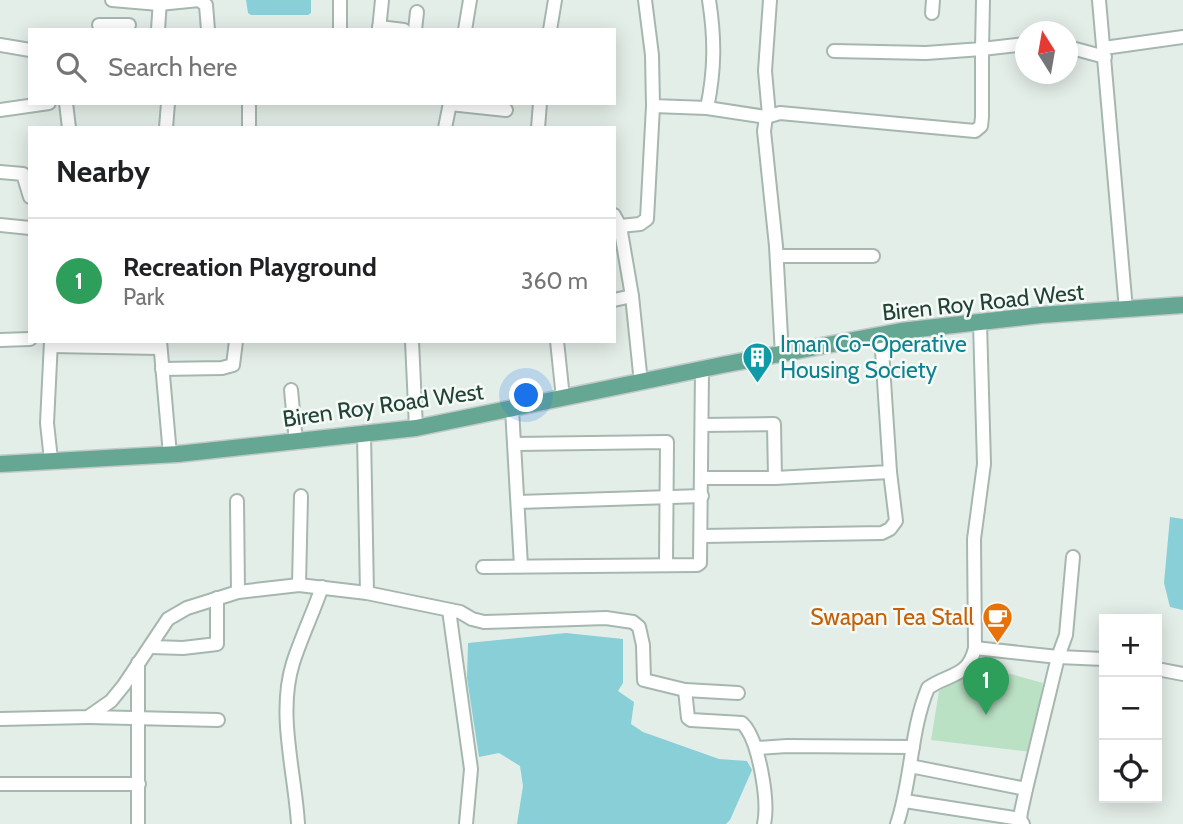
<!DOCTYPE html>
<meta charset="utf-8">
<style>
:root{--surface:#fff;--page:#f6f6f6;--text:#202124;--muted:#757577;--line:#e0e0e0;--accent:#83473a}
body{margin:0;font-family:Cabin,sans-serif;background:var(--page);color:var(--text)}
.controls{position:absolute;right:21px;bottom:21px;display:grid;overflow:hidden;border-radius:0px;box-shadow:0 4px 18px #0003}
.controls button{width:63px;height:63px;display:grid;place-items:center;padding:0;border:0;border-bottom:2px solid var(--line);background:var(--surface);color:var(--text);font:35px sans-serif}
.compass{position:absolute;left:1015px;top:21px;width:63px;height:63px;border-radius:50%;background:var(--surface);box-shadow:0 4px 18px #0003;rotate:349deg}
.you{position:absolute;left:527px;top:396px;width:24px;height:24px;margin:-18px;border:5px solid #fff;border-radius:50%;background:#1a73e8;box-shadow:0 0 0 10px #1a73e833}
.badge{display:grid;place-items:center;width:46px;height:46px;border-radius:50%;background:var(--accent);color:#fff;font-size:23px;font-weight:700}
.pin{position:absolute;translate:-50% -58px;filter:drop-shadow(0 2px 4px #0008)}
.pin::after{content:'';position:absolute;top:37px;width:24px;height:21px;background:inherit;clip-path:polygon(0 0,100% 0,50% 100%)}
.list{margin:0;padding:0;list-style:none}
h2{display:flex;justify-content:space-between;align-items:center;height:91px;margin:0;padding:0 28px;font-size:30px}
h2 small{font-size:23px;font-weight:400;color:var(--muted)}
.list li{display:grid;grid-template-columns:46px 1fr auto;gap:21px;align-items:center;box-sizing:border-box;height:126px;padding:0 28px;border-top:2px solid var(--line)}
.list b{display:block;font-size:26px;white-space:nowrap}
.list p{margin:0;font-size:23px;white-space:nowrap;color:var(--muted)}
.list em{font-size:23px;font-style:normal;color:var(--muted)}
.icon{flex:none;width:38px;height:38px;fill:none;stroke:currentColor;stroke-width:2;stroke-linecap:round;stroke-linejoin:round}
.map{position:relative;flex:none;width:1183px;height:824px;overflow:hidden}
.search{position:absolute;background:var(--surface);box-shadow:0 4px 18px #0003;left:28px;top:28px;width:588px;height:77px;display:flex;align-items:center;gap:18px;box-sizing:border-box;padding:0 24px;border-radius:0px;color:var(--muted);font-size:26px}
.panel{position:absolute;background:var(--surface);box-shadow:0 4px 18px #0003;left:28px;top:126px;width:588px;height:217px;border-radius:0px}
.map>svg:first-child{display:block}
.green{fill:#bbe1c4}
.water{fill:#88cfd7}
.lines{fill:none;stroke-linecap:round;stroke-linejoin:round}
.minor-casing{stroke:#a6b7b0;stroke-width:16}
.major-casing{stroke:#c1cac7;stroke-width:19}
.minor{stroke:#fff;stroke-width:12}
.major{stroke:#65a793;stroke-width:16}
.labels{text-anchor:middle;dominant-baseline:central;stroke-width:5;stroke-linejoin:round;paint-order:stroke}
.street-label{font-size:23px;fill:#214237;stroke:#f5faf7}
.culture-label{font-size:23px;fill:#0d838f;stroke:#f5faf7;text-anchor:start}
.food-label{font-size:23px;fill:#c56008;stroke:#f5faf7;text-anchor:end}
</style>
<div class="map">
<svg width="1183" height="824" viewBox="0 0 1183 824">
<rect width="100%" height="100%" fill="#e4eee9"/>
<!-- green -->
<polygon class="green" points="982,666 1043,683 1031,752 931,740 939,691"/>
<!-- water -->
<g class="water">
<polygon points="246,0 311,0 311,13 308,15 251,15 248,13"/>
<polygon points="1170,517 1183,519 1183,610 1170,607 1164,583"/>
<polygon points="566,633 623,639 623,683 618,691 634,702 631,724 643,732 719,759 747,761 752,770 730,820 726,824 517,824 523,786 520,766 499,753 479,757 467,678 468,643"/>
</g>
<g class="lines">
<defs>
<g id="minor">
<polyline points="112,0 159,4 199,0 206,5 208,30"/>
<path d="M645,0L652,55L653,106L707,108C715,70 715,38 709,0"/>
<polyline points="1099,0 1126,310"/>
<polyline points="932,13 933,0"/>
<polyline points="99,25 129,25"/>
<polyline points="379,27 404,30"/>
<polyline points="158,30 160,0"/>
<polyline points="340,30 340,0"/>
<polyline points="379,30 382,0"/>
<polyline points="415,30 417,12"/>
<polyline points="465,30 470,0"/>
<polyline points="550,30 555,0"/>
<polyline points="0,45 30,50"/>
<polyline points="1068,47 1105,57"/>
<polyline points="1104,48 1183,37"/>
<polyline points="834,51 926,53 982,49 983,0"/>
<polyline points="66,103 69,128"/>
<polyline points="450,104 506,110"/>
<polyline points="707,108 766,117"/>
<polyline points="0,110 49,103"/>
<polyline points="769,115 765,71 770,0"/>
<polyline points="166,128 168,103"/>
<polyline points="249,128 249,103"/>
<polyline points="445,128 450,103"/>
<polyline points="538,128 540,103"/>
<polyline points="0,172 23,174 30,197"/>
<polyline points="614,215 620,226 632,296 641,383"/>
<polyline points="0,225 30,228"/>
<polyline points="620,226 640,224 647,219 653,106"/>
<polyline points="777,256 873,256"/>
<polyline points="614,300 632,296"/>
<polyline points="0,340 30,339"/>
<polyline points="160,341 170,455"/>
<polyline points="412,341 416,428"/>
<polyline points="557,341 563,398"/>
<polyline points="51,346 160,348"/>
<polyline points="782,355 776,246 764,131 766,117 780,113 975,131 981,126 982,117 982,49 1026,44"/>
<polyline points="162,369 222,368 233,365 236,341"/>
<polyline points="291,390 296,442"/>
<polyline points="512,409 521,566"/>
<polyline points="702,422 702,425 774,424 775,478"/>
<polyline points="364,434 367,593"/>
<polyline points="515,444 667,442 666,564"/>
<polyline points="51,460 47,423 51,341"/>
<polyline points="702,478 775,478 890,472 881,335"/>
<polyline points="237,501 238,592"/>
<polyline points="518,502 702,496"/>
<polyline points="702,536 882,533 890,529 896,521 890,472"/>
<polyline points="483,567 697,565 700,563 702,369"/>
<polyline points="299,585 301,496"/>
<polyline points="449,610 471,769 466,824"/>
<polyline points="151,647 183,648 217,644 217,598"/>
<polyline points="975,648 1058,657 1104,659"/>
<polyline points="138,663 138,824"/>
<polyline points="1157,669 1183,674"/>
<polyline points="685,690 738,693"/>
<polyline points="89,717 218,720"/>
<path d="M0,719L88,717L111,701L124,685L168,619L187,608L238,592L299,585L367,593L460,612L472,619L484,622L606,618L633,622L639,627L643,645L644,680L685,690L688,718L691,720L742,723C759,739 769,801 764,824"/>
<polyline points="758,748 787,746 913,747"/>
<polyline points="910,766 1026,789"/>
<polyline points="0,784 139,784"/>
<polyline points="905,801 1020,819"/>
<path d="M298,824C295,772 277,714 293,663C301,638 313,613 322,587"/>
<path d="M897,824C912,780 910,731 928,688C949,673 968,678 975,648L974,539L984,464L980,323"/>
<polyline points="1023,824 1020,819 1021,812 1026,789 1058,657 1066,635 1073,557"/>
</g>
<polyline id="major" points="0,464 178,454 416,428 722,365 901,331 1041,315 1183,305"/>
</defs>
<!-- minor casing -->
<use href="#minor" class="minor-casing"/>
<!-- major casing -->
<use href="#major" class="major-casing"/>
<!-- minor -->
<use href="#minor" class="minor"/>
<!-- major -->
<use href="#major" class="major"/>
</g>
<!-- icons -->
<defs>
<symbol id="building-pin" viewBox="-11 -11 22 30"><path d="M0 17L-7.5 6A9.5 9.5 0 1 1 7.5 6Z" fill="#0f9aa8" stroke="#f5faf7"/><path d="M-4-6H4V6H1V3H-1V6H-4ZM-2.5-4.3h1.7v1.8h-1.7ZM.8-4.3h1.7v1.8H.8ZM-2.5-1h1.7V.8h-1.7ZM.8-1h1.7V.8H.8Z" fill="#fff"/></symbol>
<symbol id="cafe-pin" viewBox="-11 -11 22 30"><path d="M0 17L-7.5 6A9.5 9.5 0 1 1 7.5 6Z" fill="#e8710a" stroke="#f5faf7"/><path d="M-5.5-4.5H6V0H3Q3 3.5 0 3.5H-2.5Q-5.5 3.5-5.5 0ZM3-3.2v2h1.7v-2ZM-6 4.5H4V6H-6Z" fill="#fff"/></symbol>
</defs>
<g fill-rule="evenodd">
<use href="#building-pin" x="740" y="340" width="35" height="47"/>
<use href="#cafe-pin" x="980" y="600" width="35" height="47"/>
</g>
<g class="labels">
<!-- street labels -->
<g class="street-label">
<text transform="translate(983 302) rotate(-6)">Biren Roy Road West</text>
<text transform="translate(383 405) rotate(-8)">Biren Roy Road West</text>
</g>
<!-- culture labels -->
<g class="culture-label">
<text x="780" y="344">Iman Co-Operative<tspan x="780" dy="26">Housing Society</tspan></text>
</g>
<!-- food labels -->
<g class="food-label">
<text x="974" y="617">Swapan Tea Stall</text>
</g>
</g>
</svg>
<div class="controls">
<button>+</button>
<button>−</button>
<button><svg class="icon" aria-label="locate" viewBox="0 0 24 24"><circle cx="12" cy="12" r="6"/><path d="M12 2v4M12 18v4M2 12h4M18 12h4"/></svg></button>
</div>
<svg class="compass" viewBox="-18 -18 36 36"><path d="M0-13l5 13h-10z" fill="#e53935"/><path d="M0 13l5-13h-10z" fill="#757577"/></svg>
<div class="you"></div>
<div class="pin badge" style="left:986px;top:715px;background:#2e9e5b">1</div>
<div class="search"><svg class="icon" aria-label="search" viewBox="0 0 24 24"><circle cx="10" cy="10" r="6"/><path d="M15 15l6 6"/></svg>Search here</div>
<section class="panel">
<h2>Nearby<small></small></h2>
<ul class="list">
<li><span class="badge" style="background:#2e9e5b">1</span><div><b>Recreation Playground</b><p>Park</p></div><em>360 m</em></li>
</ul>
</section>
</div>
